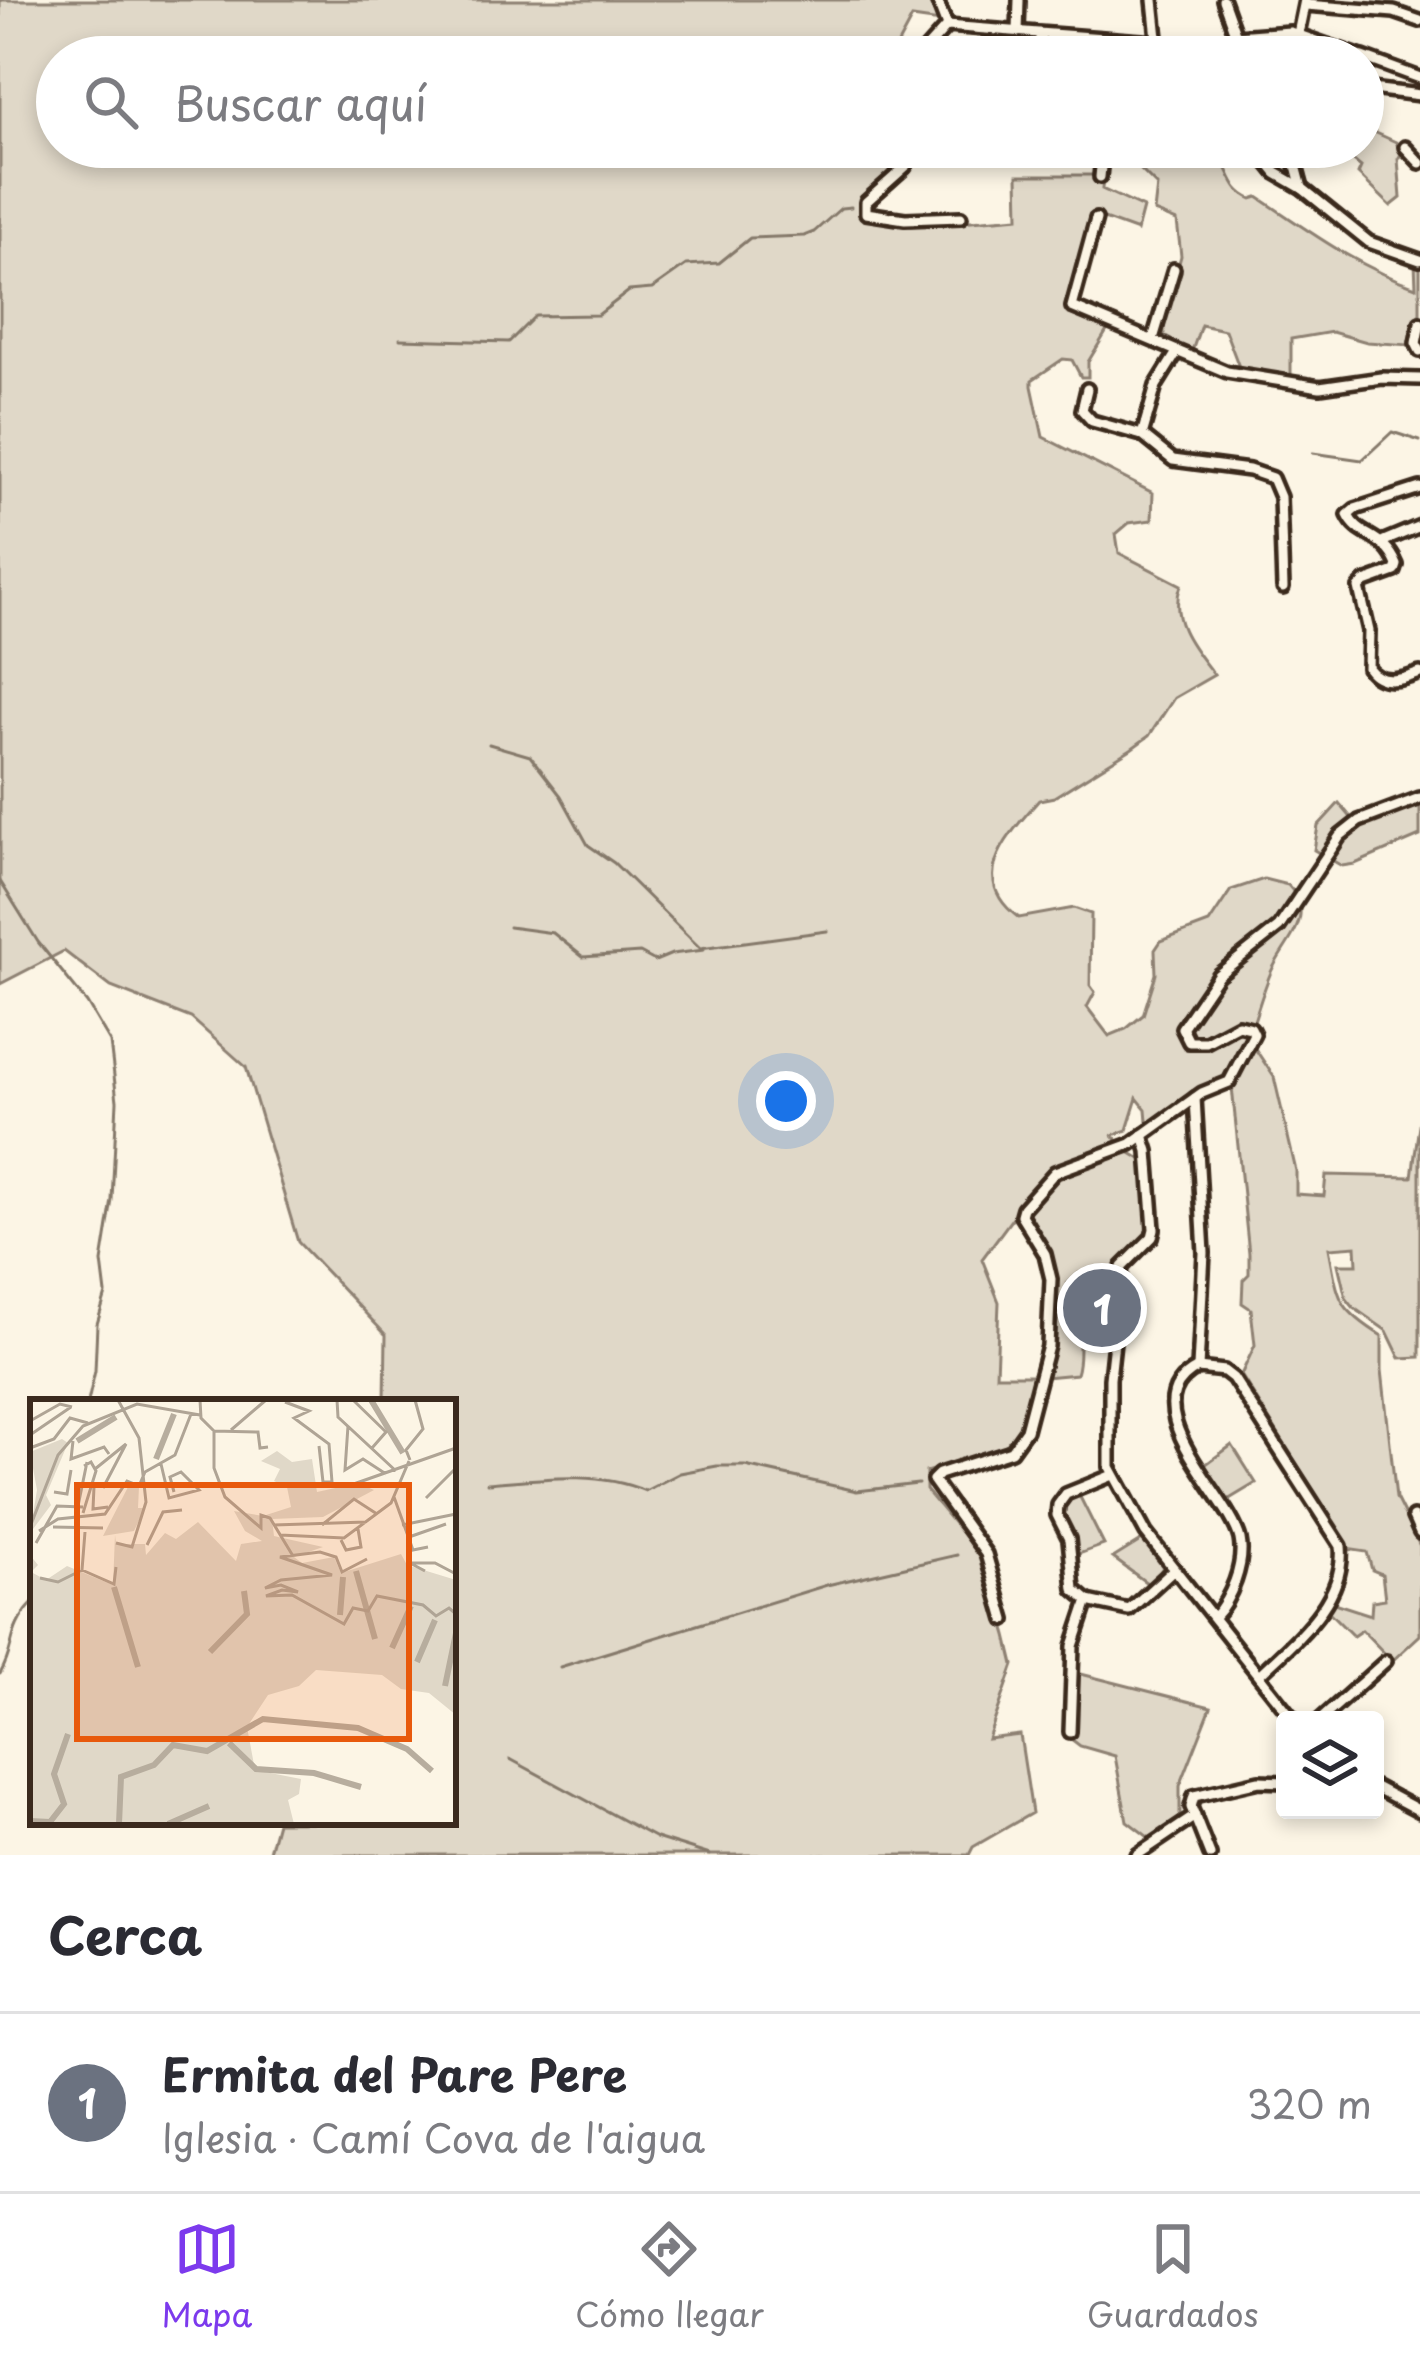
<!DOCTYPE html>
<html lang="es">
<meta charset="utf-8">
<style>
:root{--surface:#fff;--page:#f7f7f7;--text:#2b2b33;--muted:#7c7c81;--line:#e1e1e2;--accent:#7c3aed}
body{margin:0;font-family:"Playpen Sans",sans-serif;background:var(--page);color:var(--text)}
.controls{position:absolute;right:36px;bottom:36px;display:grid;overflow:hidden;border-radius:12px;box-shadow:0 6px 18px #0003}
.controls button{width:108px;height:108px;display:grid;place-items:center;padding:0;border:0;border-bottom:3px solid var(--line);background:var(--surface);color:var(--text);font:60px sans-serif}
.you{position:absolute;left:786px;top:1101px;width:42px;height:42px;margin:-30px;border:9px solid #fff;border-radius:50%;background:#1a73e8;box-shadow:0 0 0 18px #1a73e833}
.badge{display:grid;place-items:center;width:78px;height:78px;border-radius:50%;background:var(--accent);color:#fff;font-size:39px;font-weight:700}
.pin{position:absolute;translate:-50% -50%;border:6px solid #fff;box-shadow:0 3px 12px #0006}
.list{margin:0;padding:0;list-style:none}
h2{display:flex;justify-content:space-between;align-items:center;height:156px;margin:0;padding:0 48px;font-size:51px}
h2 small{font-size:39px;font-weight:400;color:var(--muted)}
.list li{display:grid;grid-template-columns:78px 1fr auto;gap:36px;align-items:center;box-sizing:border-box;height:180px;padding:0 48px;border-top:3px solid var(--line)}
.list b{display:block;font-size:45px;white-space:nowrap}
.list p{margin:0;font-size:39px;white-space:nowrap;color:var(--muted)}
.list em{font-size:39px;font-style:normal;color:var(--muted)}
.icon{flex:none;width:66px;height:66px;fill:none;stroke:currentColor;stroke-width:2;stroke-linecap:round;stroke-linejoin:round}
.map{position:relative;flex:none;width:1420px;height:1855px;overflow:hidden}
.search{position:absolute;background:var(--surface);box-shadow:0 6px 18px #0003;left:36px;right:36px;top:36px;height:132px;display:flex;align-items:center;gap:30px;box-sizing:border-box;padding:0 42px;border-radius:66px;color:var(--muted);font-size:45px}
.sheet{height:336px;background:var(--surface)}
nav{display:flex;justify-content:space-around;align-items:center;box-sizing:border-box;height:168px;border-top:3px solid var(--line);background:var(--surface);font-size:33px;color:var(--muted)}
nav a{display:grid;justify-items:center;gap:6px}
nav .on{color:var(--accent)}
.map>svg:first-child{display:block}
.green{fill:#e0d8c8;stroke:#8e8173;stroke-width:3}
.lines{fill:none;stroke-linecap:round;stroke-linejoin:round}
.stream{stroke:#85796b;stroke-width:3}
.street-casing{stroke:#3b2a1e;stroke-width:18}
.street{stroke:#fcf5e5;stroke-width:9}
.inset-river{fill:none;stroke:#b7ad9e;stroke-width:6}
.inset-road{fill:none;stroke:#afa495;stroke-width:3}
.view{fill:#e8590c;fill-opacity:0.15;stroke:#e8590c;stroke-width:6}
.inset-edge{fill:none;stroke:#3b2a1e;stroke-width:6}
</style>
<div class="map">
<svg width="1420" height="1855" viewBox="0 0 1420 1855">
<rect width="100%" height="100%" fill="#fcf5e5"/>
<filter id="ink" filterUnits="userSpaceOnUse"><feTurbulence type="fractalNoise" baseFrequency=".00833" numOctaves="2"/><feDisplacementMap in="SourceGraphic" scale="24" xChannelSelector="R" yChannelSelector="G"/><feConvolveMatrix kernelMatrix="1 2 1 2 8 2 1 2 1" color-interpolation-filters="sRGB"/></filter>
<g filter="url(#ink)">
<!-- green -->
<g class="green">
<path d="M0,0H932L940,22L912,18L891,57H57V147H910C900,172 872,184 859,208L863,217L911,226L1019,217L1018,175H1096L1103,178L1102,189L1143,208L1137,231L1093,215L1065,306L1067,313L1108,329L1088,362V377H1081L1072,360L1063,359L1032,380V386L1043,437L1153,493L1152,520L1129,523L1116,534L1119,553L1181,585C1168,620 1194,649 1214,675L1174,698L1149,736L1131,749L1054,797L1039,800C1009,835 965,878 1019,918L1074,908L1091,914L1090,985L1095,992L1087,1007L1109,1036L1126,1029L1143,1015L1156,974L1155,950L1161,941L1209,923L1231,890L1264,879L1288,885C1318,917 1285,941 1271,972C1262,993 1256,1017 1248,1038L1274,1077L1296,1171V1194L1324,1196L1326,1175L1412,1177L1420,1117V1357L1400,1358L1387,1331L1354,1308L1346,1298L1338,1264H1357L1356,1246L1329,1248C1339,1298 1335,1307 1382,1336V1370L1396,1498L1420,1546V1635L1392,1661L1362,1630L1353,1636L1327,1610L1331,1602L1371,1615L1372,1601L1385,1599L1382,1574L1372,1570L1367,1552L1346,1549L1338,1529L1241,1375L1255,1345L1251,1309L1242,1303L1243,1280L1249,1274V1254L1232,1087C1201,1093 1179,1117 1152,1132H1148L1146,1109L1137,1098L1127,1130L1113,1135L1126,1150L1144,1161L1148,1232L1121,1259L1117,1279L1079,1273L1067,1284L1074,1304L1093,1300L1091,1316L1082,1321C1076,1338 1082,1356 1076,1374L1045,1377C1062,1346 1061,1271 1043,1239C1037,1228 1027,1219 1019,1209L982,1259L999,1302L996,1375H1033L1019,1434L1009,1448L926,1472V1490L985,1561L1007,1636L1014,1665L988,1739L1020,1735L1032,1813L973,1847L969,1855H268L277,1822H453V1402H385L386,1335L298,1242L246,1067L191,1018L111,987L64,951L0,984Z"/>
<polygon points="1363,127 1396,142 1401,154 1398,159 1401,198 1391,206 1358,174 1361,167 1344,153 1336,161 1327,147 1363,147"/>
<path d="M1133,147H1184L1191,169L1224,163C1233,180 1234,191 1252,199L1258,197C1309,231 1357,267 1416,287L1415,262L1420,264V314L1414,320L1409,345L1367,342L1332,332L1291,339V376L1239,367L1225,330L1201,325L1192,351L1164,336V317L1181,256L1177,221L1154,212L1157,186L1135,164Z"/>
<polygon points="1339,803 1359,827 1420,804 1420,836 1355,864 1342,866 1314,850 1318,826"/>
<polygon points="1232,1445 1256,1483 1226,1501 1202,1467"/>
<polygon points="1079,1495 1104,1545 1076,1555 1075,1540 1064,1517 1066,1502"/>
<polygon points="1142,1540 1163,1567 1151,1586 1113,1558"/>
<polygon points="1077,1673 1211,1707 1180,1786 1180,1820 1152,1840 1127,1821 1115,1756 1080,1746 1071,1739"/>
</g>
<g class="lines">
<!-- stream -->
<g class="stream">
<polyline points="400,339 509,342 535,316 598,315 629,291 652,289 686,265 719,263 750,238 804,236 814,232 841,208 851,207"/>
<polyline points="1313,453 1362,460 1392,432 1420,441"/>
<polyline points="489,744 530,756 561,796 588,845 614,863 700,948 827,931"/>
<polyline points="0,881 38,942 87,1003 110,1042 117,1101 112,1200 102,1262 106,1294 97,1324 95,1371 88,1402"/>
<polyline points="509,927 553,933 583,957 640,953 655,961 672,954 704,950"/>
<path d="M487,1483C539,1479 597,1470 645,1491L680,1473L717,1466H745L857,1491L918,1484"/>
<polyline points="560,1667 827,1585 957,1555"/>
<path d="M0,1674C17,1645 6,1631 33,1603"/>
<polyline points="510,1759 656,1838 710,1855"/>
</g>
<defs>
<g id="street">
<polyline points="937,0 947,26"/>
<polyline points="1153,0 1159,57"/>
<polyline points="1223,0 1236,36 1238,57"/>
<polyline points="1306,5 1394,12 1420,21"/>
<polyline points="947,26 1155,42"/>
<polyline points="1018,32 1019,0"/>
<polyline points="1298,34 1305,0"/>
<polyline points="1236,36 1290,32 1362,57"/>
<polyline points="919,57 947,26"/>
<polyline points="1036,57 1041,34"/>
<polyline points="1363,57 1420,78"/>
<polyline points="1363,88 1420,95"/>
<polyline points="916,147 905,167 866,202 866,213 905,219 961,217"/>
<polyline points="1255,147 1276,173 1302,188 1369,242 1420,260"/>
<polyline points="1291,147 1302,188"/>
<polyline points="1405,147 1420,163"/>
<polyline points="1100,177 1103,147"/>
<polyline points="1096,219 1072,307 1227,372 1320,387 1382,378 1420,379"/>
<polyline points="1420,323 1416,343 1420,351"/>
<polyline points="1153,339 1174,269"/>
<polyline points="1087,389 1082,410 1092,421 1142,435 1173,460 1249,470 1272,478 1280,497 1283,588"/>
<polyline points="1142,435 1156,386 1177,352"/>
<path d="M1420,488L1355,509L1348,515C1359,539 1383,532 1397,565L1395,571L1365,582L1359,588L1369,631L1368,668C1381,686 1402,680 1420,673"/>
<polyline points="1384,541 1420,526"/>
<polyline points="1195,1098 1204,1253 1198,1368"/>
<polyline points="1143,1135 1148,1151 1154,1229 1152,1237 1122,1267 1110,1379 1110,1467 1146,1533 1294,1720"/>
<path d="M1198,1368L1224,1371L1233,1378L1341,1546C1346,1601 1294,1641 1259,1675"/>
<path d="M1198,1368C1126,1405 1230,1496 1240,1539C1245,1564 1231,1599 1214,1617"/>
<polyline points="1113,1475 1066,1494 1058,1505 1057,1515 1069,1539 1074,1589 1088,1601 1129,1610 1174,1569"/>
<polyline points="1413,1517 1420,1533"/>
<polyline points="1005,1620 986,1554 933,1480 939,1474 1011,1451 1026,1430 1048,1346 1051,1279 1045,1254 1021,1215 1023,1208 1055,1172 1131,1144 1202,1093 1229,1082 1254,1034 1251,1028 1238,1025 1206,1042 1189,1042 1182,1028 1218,975 1279,927 1340,836 1359,821 1420,798"/>
<polyline points="1320,1720 1386,1661"/>
<polyline points="1070,1732 1073,1646 1088,1601"/>
<polyline points="1375,1787 1420,1811"/>
<polyline points="1137,1855 1195,1816"/>
<polyline points="1210,1855 1191,1807 1194,1796 1259,1781 1285,1782"/>
</g>
</defs>
<!-- street casing -->
<use href="#street" class="street-casing"/>
<!-- street -->
<use href="#street" class="street"/>
</g>
</g>
<!-- overview -->
<g transform="translate(30 1399)">
<rect width="426" height="426" fill="#fcf5e5"/>
<path d="M32,40L38,44L16,96L21,106L0,134L7,91L0,53ZM247,52L262,63L282,60L287,93L328,84L344,91L293,118L242,120L244,137L293,148L264,158L272,164L304,158L311,174L371,155L377,166L426,181V316L399,294L371,290L352,276L286,271L269,287L238,296L217,328L225,371L271,380L269,395L258,401L264,425H0V156L8,166L1,173L16,181L37,167L83,186L85,136L86,145H115L116,156L135,134L146,140L168,123L206,162L211,145L232,142L215,132L204,112L233,117L261,108L257,88L244,82L250,70L231,62ZM98,88H109L108,109H115L104,132L73,137Z" fill="#e0d8c8"/>
<path class="inset-river" d="M341,1L373,54M47,42L86,18M126,60L144,15M326,172L345,240M84,188L108,268M310,216L313,178M362,249L381,207M180,253L217,215L214,192M387,263L405,221M415,287L426,234M199,344L226,370L284,374L331,388M0,422L20,423L34,405L24,375L38,335M89,425L91,378L124,366L143,346L177,352L233,320L328,329L377,350L402,372M138,425L179,407"/>
<path class="inset-road" d="M170,1L171,19L184,32M307,1L308,18L366,72M323,1L356,33L342,49M255,3L279,12L264,19L299,45L302,83H293L289,47M0,22L30,5L42,8M318,27L315,71L333,60L356,75M201,31L236,1M184,32V69L195,98L231,129V116L240,119L263,157M184,32L228,33L230,49L238,48M0,36L41,8M43,42L41,60L74,48L79,55M0,49L24,40L40,19L58,24M380,61L376,51L393,30L385,1M131,65L139,99L169,91L151,73L140,78L144,93M65,70L96,45L73,89M318,87L426,49M64,88L63,110L78,108M24,93L37,95L41,71M364,98L383,151L398,148M396,99L426,69M48,107L57,63M53,114L66,72L61,63L54,67M244,126L336,123M292,126L324,100L347,115M372,126L426,115M0,128L28,56L53,27L107,5L170,16M23,128L73,129M9,132L28,120L75,115L97,82L109,87L115,73L145,56L161,15M250,136L314,139L361,104L379,62M379,138L416,125M311,141L316,151L331,148L328,130M6,144L27,107L53,108M86,144L102,148L116,103L109,39L88,1M117,146L133,113L152,111M337,160L312,173L306,158L290,153L250,158L302,176L251,181L235,189L251,186L268,193L252,191L236,197L262,196L314,225L323,209L338,212L347,197L393,206L406,217L419,209L426,215M52,171L84,185L86,168M52,171L55,133M395,172L380,164H405L426,175M10,179L28,183L52,171"/>
<path class="view" d="M47,86H379V340H47Z"/>
<rect width="426" height="426" class="inset-edge"/>
</g>
</svg>
<div class="controls">
<button><svg class="icon" aria-label="layers" viewBox="0 0 24 24"><path d="M12 4l9 5-9 5-9-5zM3 14l9 5 9-5"/></svg></button>
</div>
<div class="you"></div>
<div class="pin badge" style="left:1102px;top:1308px;background:#6b7280">1</div>
<div class="search"><svg class="icon" aria-label="search" viewBox="0 0 24 24"><circle cx="10" cy="10" r="6"/><path d="M15 15l6 6"/></svg>Buscar aquí</div>
</div>
<section class="sheet">
<h2>Cerca<small></small></h2>
<ul class="list">
<li><span class="badge" style="background:#6b7280">1</span><div><b>Ermita del Pare Pere</b><p>Iglesia · Camí Cova de l'aigua</p></div><em>320 m</em></li>
</ul>
</section>
<nav>
<a class="on"><svg class="icon" aria-label="map" viewBox="0 0 24 24"><path d="M3 6l6-2 6 2 6-2v14l-6 2-6-2-6 2zM9 4v14M15 6v14"/></svg>Mapa</a>
<a><svg class="icon" aria-label="directions" viewBox="0 0 24 24"><path d="M12 3l9 9-9 9-9-9zM9 14v-3h6M13 9l2 2-2 2"/></svg>Cómo llegar</a>
<a><svg class="icon" aria-label="saved" viewBox="0 0 24 24"><path d="M7 4h10v16l-5-4-5 4z"/></svg>Guardados</a>
</nav>
